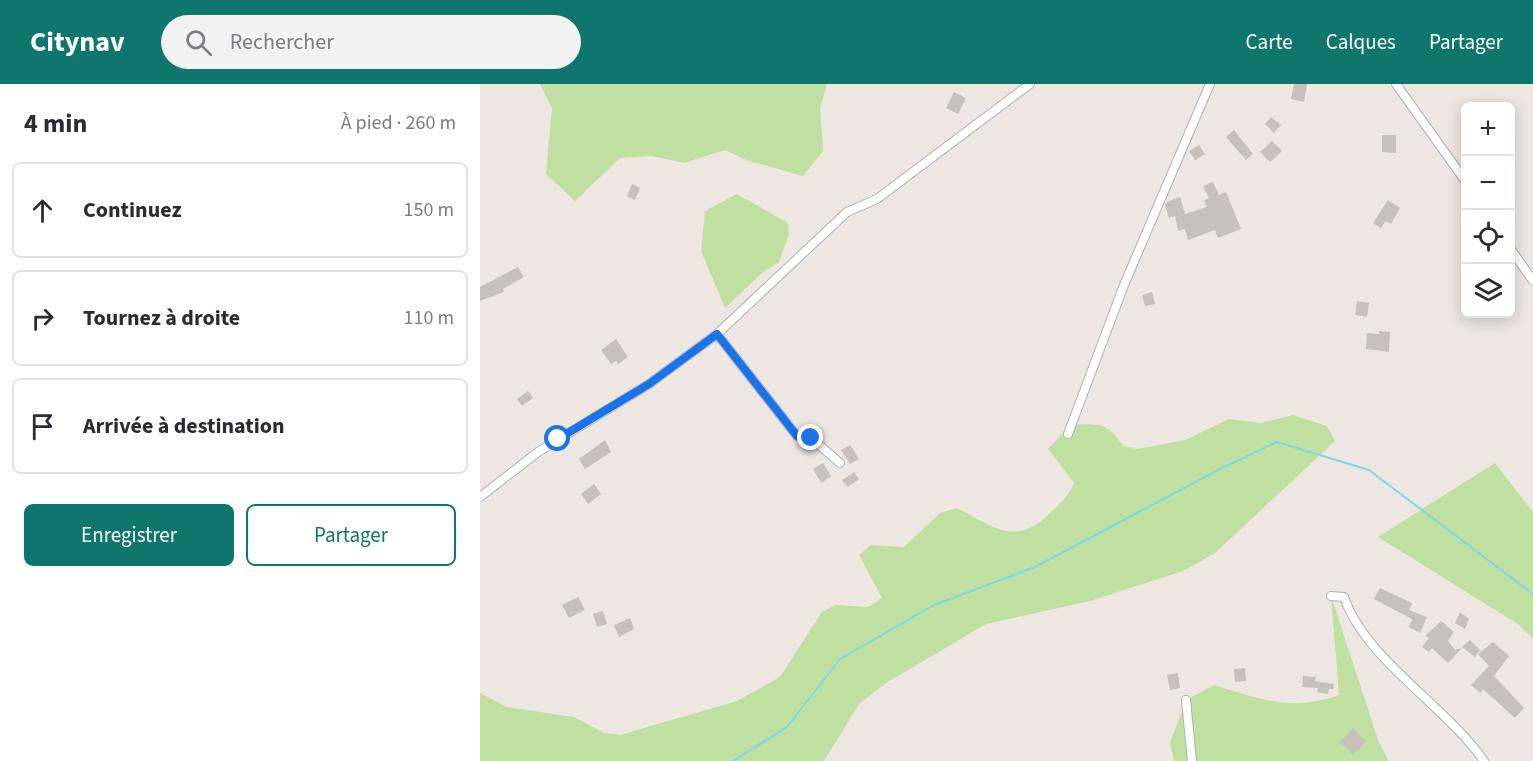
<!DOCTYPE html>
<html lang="fr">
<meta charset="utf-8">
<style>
:root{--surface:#fff;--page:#f2f2f3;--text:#2b2b33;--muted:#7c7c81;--line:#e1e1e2;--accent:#0f766e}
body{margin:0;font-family:"Source Sans 3",sans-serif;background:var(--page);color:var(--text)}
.controls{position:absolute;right:18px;top:18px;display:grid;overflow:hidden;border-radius:9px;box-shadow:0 3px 15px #0003}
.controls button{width:54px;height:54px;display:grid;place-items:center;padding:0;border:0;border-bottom:2px solid var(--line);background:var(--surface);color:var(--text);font:30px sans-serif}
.stop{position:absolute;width:18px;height:18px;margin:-14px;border:4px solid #1a73e8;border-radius:50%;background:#fff}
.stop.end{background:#1a73e8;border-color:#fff;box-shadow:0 2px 6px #0008}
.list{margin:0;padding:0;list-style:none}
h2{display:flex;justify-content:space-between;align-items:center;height:78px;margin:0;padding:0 24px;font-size:26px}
h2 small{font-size:20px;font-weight:400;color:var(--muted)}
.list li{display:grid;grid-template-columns:39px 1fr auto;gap:18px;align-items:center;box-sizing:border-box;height:96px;margin:0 12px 12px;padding:0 12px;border:2px solid var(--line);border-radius:9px}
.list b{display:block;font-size:22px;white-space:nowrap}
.list em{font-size:20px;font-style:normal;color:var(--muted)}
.actions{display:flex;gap:12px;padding:18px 24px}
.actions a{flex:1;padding:14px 0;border:2px solid var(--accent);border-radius:9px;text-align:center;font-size:21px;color:var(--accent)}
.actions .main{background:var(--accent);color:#fff}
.icon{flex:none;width:33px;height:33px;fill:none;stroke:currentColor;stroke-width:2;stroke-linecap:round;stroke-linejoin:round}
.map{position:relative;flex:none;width:1053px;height:677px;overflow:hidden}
header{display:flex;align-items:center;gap:36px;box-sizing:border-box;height:84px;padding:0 30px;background:var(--accent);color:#fff}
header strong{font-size:28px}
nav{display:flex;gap:33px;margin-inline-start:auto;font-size:21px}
.search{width:420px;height:54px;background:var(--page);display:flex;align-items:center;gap:15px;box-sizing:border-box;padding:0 21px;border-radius:33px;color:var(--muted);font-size:22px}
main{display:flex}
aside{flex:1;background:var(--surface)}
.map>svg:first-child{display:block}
.green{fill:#c0e0a1}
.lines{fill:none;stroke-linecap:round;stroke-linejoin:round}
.stream{stroke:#7bdae7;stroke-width:2}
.building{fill:#c6c1bc}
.minor-casing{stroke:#adb1b8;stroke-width:10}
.minor{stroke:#fff;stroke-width:8}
.route{stroke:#1a73e8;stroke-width:8}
</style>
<header>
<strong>Citynav</strong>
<div class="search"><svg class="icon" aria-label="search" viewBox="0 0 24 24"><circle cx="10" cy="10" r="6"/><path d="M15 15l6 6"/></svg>Rechercher</div>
<nav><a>Carte</a><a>Calques</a><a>Partager</a></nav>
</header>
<main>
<aside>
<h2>4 min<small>À pied · 260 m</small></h2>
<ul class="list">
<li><svg class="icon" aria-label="ahead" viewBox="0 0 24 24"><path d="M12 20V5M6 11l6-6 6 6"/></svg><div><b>Continuez</b></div><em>150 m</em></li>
<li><svg class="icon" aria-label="right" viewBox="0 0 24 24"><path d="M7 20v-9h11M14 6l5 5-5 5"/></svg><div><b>Tournez à droite</b></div><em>110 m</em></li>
<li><svg class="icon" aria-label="arrive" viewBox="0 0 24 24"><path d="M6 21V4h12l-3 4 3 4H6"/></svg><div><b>Arrivée à destination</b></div></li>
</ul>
<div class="actions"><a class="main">Enregistrer</a><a>Partager</a></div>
</aside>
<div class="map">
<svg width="1053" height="677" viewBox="0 0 1053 677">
<rect width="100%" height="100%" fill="#ede6e1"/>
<!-- green -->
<g class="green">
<polygon points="60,0 347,0 340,24 343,67 323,92 266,76 245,66 204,79 172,72 140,74 95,117 66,90 72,24"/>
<polygon points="257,110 308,139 309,150 299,178 282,189 245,224 221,167 225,127"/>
<path d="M813,331L847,342L855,357L735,469L703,487L610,517L506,540L406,599L379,620L344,677H0V609L27,623L94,633L124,649L140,651L257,617L300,593L342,528L356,521L388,523L402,514L379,471L391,461L424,463L460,429L477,424C513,442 534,463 568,431C580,420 588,413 594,399L568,365L590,341C617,340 627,337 643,362L658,365L705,356L749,335L781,339Z"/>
<polygon points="1015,379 1053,428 1053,555 1038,540 898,453"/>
<path d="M851,512L899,659L909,677H694L690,659L706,616L734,601C779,615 812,628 859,611Z"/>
</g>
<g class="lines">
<!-- stream -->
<polyline class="stream" points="253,677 307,643 360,575 454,521 555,483 740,385 797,358 889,386 1053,510"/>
</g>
<!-- building -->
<g class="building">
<polygon points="814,0 827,0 824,18 811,15"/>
<polygon points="474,8 486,14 478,30 466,24"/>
<polygon points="791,33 801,41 794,49 785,40"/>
<polygon points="754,46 773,70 766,76 746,53"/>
<polygon points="902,51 916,51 916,69 902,68"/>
<polygon points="792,57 802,67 790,78 780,68"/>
<polygon points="719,61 725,70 715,76 709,67"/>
<polygon points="733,98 739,111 746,108 761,145 738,154 735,146 708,156 705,145 698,147 695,132 689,134 685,122 687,118 700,113 705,130 727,123 724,116 729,114 723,102"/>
<polygon points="152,100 160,104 155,116 147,112"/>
<polygon points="908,116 920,124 911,140 906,137 901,144 893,139"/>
<polygon points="38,183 44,193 23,205 24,208 0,217 0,203"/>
<polygon points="672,208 675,220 665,222 662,211"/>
<polygon points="877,217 889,219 887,233 875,231"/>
<polygon points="899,247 910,248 909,268 886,265 887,249 899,250"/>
<polygon points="136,255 148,273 138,280 136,277 131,280 121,266"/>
<polygon points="48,307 53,314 42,322 37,315"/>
<polygon points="125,356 131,368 105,385 99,375"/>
<polygon points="370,361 379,375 370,380 361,366"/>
<polygon points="343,379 351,392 341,399 333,385"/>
<polygon points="374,388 379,395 368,403 362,396"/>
<polygon points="114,400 121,410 108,420 101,410"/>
<polygon points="900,504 932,519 929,526 947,533 940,549 929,543 932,535 894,515"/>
<polygon points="98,513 105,526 89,534 82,521"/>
<polygon points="123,527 127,540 117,543 113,530"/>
<polygon points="980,528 989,535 985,545 975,539"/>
<polygon points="150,534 154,545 139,553 134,541"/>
<polygon points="961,537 974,548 968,557 975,566 982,564 968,579 952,564 949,568 942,563 949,554 945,552"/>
<polygon points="990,556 1000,566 995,573 982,563"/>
<polygon points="1013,558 1029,572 1014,592 1044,624 1035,634 1003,605 1000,609 991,601 1009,582 998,570"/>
<polygon points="765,584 766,597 755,598 754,585"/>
<polygon points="698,589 700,604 690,606 687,591"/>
<polygon points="823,592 836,593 835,597 854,600 853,605 849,605 848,610 837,608 838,604 822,603"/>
<polygon points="873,644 886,657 873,671 860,658"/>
</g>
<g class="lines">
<defs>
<g id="minor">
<polyline points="916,0 986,98"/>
<polyline points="1030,164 1053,197"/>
<polyline points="237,250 317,352 331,354 360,379"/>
<polyline points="588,350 644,201 730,0"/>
<polyline points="0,413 58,368 169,300 237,250 367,128 397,115 550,0"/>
<path d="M851,512L864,513C885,575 966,622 1004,677"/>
<polyline points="706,616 712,677"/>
</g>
</defs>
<!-- minor casing -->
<use href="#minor" class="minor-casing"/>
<!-- minor -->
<use href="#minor" class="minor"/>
</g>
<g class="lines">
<!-- route -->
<polyline class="route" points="78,355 169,300 237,250 317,352 331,354"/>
</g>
</svg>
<div class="controls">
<button>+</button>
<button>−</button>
<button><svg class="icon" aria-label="locate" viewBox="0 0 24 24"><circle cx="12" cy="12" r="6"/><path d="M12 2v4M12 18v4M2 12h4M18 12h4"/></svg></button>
<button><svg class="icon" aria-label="layers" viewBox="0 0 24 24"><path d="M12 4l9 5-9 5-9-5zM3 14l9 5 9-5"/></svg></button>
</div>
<div class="stop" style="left:78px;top:355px"></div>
<div class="stop end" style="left:331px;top:354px"></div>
</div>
</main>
